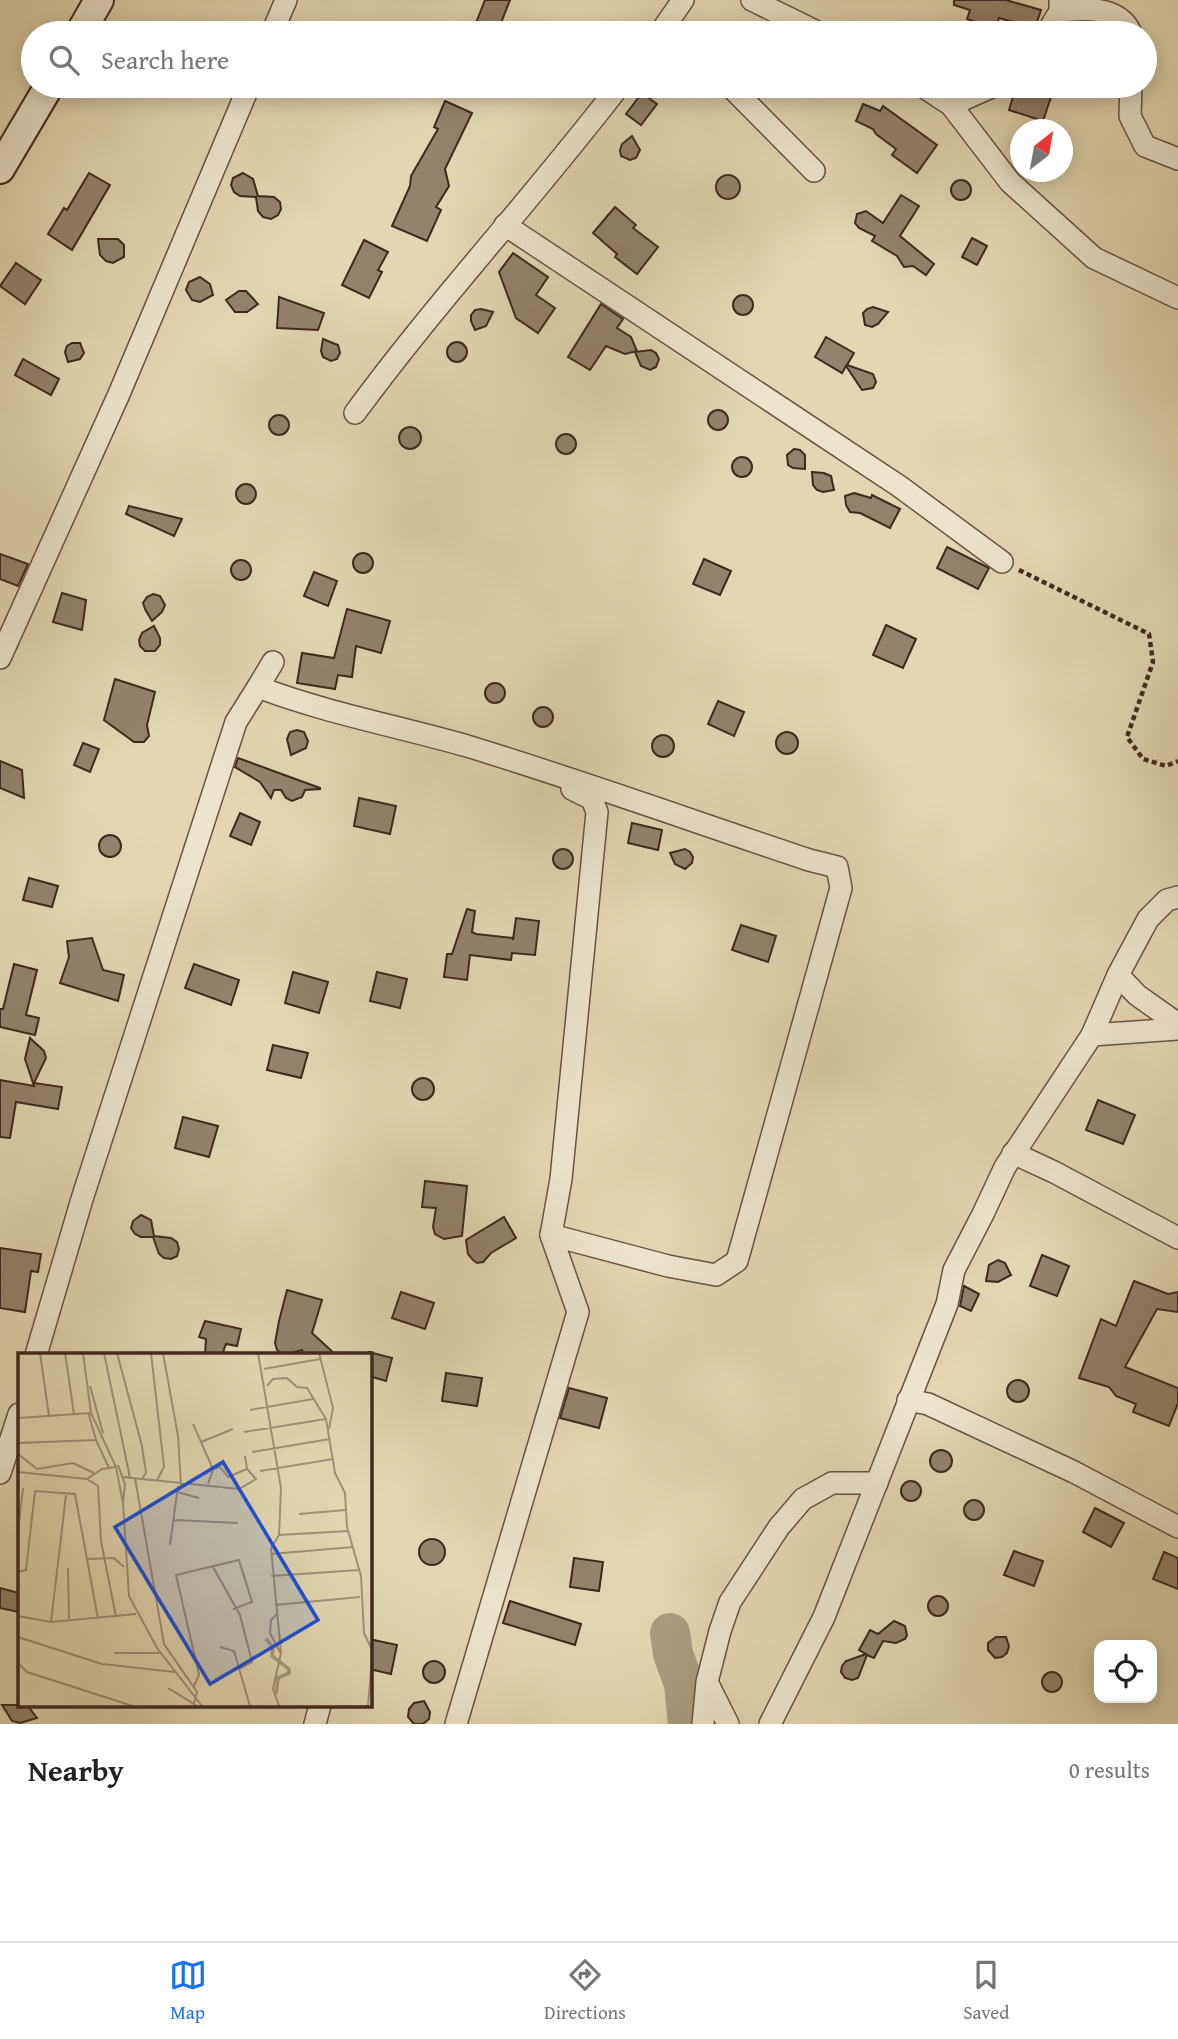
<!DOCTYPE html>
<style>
:root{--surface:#fff;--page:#f2f2f2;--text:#222;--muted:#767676;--line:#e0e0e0;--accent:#1a73e8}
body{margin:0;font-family:"Gentium Book Plus",serif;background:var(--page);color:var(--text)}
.controls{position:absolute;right:21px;bottom:21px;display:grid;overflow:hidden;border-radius:14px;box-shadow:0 4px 18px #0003}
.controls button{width:63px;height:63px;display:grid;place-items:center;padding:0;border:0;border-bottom:2px solid var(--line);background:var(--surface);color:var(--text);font:35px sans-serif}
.compass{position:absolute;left:1010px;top:119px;width:63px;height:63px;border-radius:50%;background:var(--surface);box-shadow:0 4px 18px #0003;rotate:31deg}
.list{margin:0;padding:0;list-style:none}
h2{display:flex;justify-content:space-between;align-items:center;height:91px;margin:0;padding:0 28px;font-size:30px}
h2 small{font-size:23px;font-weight:400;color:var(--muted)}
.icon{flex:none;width:38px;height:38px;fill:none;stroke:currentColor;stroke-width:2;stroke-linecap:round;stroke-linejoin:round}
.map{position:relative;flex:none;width:1178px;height:1724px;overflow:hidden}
.search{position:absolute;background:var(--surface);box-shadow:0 4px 18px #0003;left:21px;right:21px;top:21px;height:77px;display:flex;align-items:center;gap:18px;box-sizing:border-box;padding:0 24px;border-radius:38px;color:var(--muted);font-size:26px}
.sheet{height:217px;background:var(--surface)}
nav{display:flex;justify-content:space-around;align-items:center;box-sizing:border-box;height:98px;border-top:2px solid var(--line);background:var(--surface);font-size:19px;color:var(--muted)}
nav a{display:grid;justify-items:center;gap:4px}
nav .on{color:var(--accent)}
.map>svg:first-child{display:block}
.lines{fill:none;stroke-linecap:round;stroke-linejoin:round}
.river{stroke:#aa9c7f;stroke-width:40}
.building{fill:#93836b;stroke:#3e291f;stroke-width:2}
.street-casing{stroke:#675444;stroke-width:24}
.secondary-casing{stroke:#3e291f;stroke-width:32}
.path{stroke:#3e291f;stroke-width:4.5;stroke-dasharray:5 3.5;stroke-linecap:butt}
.street{stroke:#ece5cc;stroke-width:21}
.secondary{stroke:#ece5cc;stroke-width:28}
.inset-river{fill:none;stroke:#aa9c7f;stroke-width:3.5}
.inset-road{fill:none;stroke:#a09177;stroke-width:2}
.view{fill:#1d4ed8;fill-opacity:0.15;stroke:#1d4ed8;stroke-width:3.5}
.inset-edge{fill:none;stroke:#3e291f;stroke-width:3.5}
</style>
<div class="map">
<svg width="1178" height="1724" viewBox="0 0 1178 1724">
<rect width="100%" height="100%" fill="#e2d7b1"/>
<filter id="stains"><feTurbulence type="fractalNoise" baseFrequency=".00286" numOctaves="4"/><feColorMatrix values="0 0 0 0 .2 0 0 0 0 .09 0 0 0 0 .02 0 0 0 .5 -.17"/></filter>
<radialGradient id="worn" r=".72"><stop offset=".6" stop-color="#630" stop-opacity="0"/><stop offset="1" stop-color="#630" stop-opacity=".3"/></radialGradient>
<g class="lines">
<!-- river -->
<polyline class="river" points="670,1633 673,1654 684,1684 688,1724"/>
</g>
<!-- building -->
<g class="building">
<polygon points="485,0 510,0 497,33 472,33"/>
<polygon points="954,0 1006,0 1041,10 1035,28 999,18 995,29 967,19 970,10 954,5"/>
<polygon points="1016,87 1051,97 1043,121 1009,110"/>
<polygon points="642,93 657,104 641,125 626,114"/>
<polygon points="445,101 472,113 445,169 449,186 436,207 441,210 427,241 392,226 410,186 411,176 438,129 434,127"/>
<polygon points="863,104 880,111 883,106 937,145 917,173 892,155 896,149 876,134 873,129 856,121"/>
<polygon points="632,136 640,150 636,158 630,160 621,156 620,150 622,144"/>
<polygon points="89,173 110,185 72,250 48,234 64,208 67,210"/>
<polygon points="243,173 253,179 258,196 274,197 280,202 281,209 278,215 271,219 263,217 258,211 256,197 240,196 234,192 231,185 233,178"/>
<circle cx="728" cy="187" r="12"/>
<circle cx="961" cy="190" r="10"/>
<polygon points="901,195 919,206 900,236 934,264 926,275 913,266 904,267 897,256 872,241 875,236 859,228 855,223 857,214 866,211 883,223"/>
<polygon points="615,207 636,225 633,228 658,247 637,274 615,257 617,254 593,233"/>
<polygon points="972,238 987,246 977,265 962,257"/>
<polygon points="98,239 118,239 124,245 124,257 113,263 106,261 100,255"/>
<polygon points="364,240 388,252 378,270 382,272 369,298 342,285"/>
<polygon points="513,253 548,277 536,295 555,308 538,333 516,318 499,272"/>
<polygon points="16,263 41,280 25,304 0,286"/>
<polygon points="200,277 210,284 213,295 200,302 192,300 186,290 189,282"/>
<polygon points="239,291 246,291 258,304 247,312 235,312 226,300"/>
<circle cx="743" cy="305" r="10"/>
<polygon points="279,297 324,313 318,330 277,328"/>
<polygon points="601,304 623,319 617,328 631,337 637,351 625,354 606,346 590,370 568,357"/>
<polygon points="873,307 888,312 878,324 872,327 865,325 863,313 867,309"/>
<polygon points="481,309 493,312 486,326 475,330 471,321 471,315 475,310"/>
<polygon points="826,337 854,353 847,365 873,374 876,382 873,388 862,390 846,366 842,373 815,357"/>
<polygon points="323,339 338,345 340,353 337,359 331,361 323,357 321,351"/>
<circle cx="457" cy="352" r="10"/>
<polygon points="72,343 80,343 84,353 80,359 68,362 65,352 67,346"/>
<polygon points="651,350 656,353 659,359 656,367 650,370 641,366 635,352"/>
<polygon points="23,359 59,379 51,395 15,375"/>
<circle cx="718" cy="420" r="10"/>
<circle cx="279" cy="425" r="10"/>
<circle cx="410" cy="438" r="11"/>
<circle cx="566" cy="444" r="10"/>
<polygon points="794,449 800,450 805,455 805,469 793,468 788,465 787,455"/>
<circle cx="742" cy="467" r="10"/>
<polygon points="812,472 824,473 831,476 834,490 823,492 817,490 813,485"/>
<circle cx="246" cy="494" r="10"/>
<polygon points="854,493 871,498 872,495 900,509 890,528 860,513 850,512 846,505 845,496"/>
<polygon points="129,506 182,519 174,536 126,514"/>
<polygon points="947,547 989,568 978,589 937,568"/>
<circle cx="363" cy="563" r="10"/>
<polygon points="0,554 28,564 18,586 0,579"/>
<polygon points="704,559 731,571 720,595 693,584"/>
<circle cx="241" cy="570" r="10"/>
<polygon points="314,572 337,581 328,606 304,596"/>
<polygon points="62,593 86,600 82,630 53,622"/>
<polygon points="153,594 160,596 165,605 162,612 152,621 145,609 143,603 147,597"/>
<polygon points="347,609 390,621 381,653 356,646 352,677 338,675 335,689 297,683 302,653 334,658"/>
<polygon points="886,625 916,639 903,668 873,655"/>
<polygon points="154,626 160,638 160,645 155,651 145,651 140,646 139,640 142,633"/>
<polygon points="115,679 155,692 147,725 149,736 144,742 134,742 104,720"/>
<circle cx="495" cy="693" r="10"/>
<polygon points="718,701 744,712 734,736 708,724"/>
<circle cx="543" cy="717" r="10"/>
<polygon points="297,730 304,732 308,741 306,748 291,755 287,739 290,732"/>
<circle cx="787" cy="743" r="11"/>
<circle cx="663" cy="746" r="11"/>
<polygon points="83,743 99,749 90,772 74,765"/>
<polygon points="238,758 320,788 320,789 305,790 302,797 292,801 286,798 281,790 274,790 271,798 260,782 235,767"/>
<polygon points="0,761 22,770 24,798 0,788"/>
<polygon points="359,798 396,806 390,834 354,826"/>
<polygon points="240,813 260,822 251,845 230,836"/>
<polygon points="632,823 662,830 658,850 628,843"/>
<circle cx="110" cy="846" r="11"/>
<polygon points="685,849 690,852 693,857 692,863 685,869 675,864 670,853"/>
<circle cx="563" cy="859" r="10"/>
<polygon points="29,878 58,886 52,907 23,900"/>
<polygon points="467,909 475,911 472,932 476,934 513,938 513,940 516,918 539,921 535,955 512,953 511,960 470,955 467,980 444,977 447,954 452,954"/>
<polygon points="741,925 776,936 768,962 732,950"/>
<polygon points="92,938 103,970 124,975 118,1001 60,983 69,957 67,941"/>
<polygon points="14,964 37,970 26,1015 39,1018 35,1035 0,1027 0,1009 3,1009"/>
<polygon points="194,964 239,980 231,1005 185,988"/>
<polygon points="293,972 328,982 319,1013 285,1003"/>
<polygon points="377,972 407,979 400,1008 370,1001"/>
<polygon points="30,1038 44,1051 46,1058 34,1083 62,1087 58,1109 16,1102 10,1138 0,1137 0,1080 34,1086 25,1059"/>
<polygon points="273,1045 308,1053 301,1078 267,1070"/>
<circle cx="423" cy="1089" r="11"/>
<polygon points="1098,1100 1135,1115 1123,1144 1086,1130"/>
<polygon points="183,1117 218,1126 209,1157 175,1148"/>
<polygon points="425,1181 467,1186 462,1236 444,1239 435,1234 433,1227 436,1208 422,1207"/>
<polygon points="141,1215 151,1220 154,1236 171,1238 177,1242 179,1249 177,1256 171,1259 164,1258 159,1254 153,1237 141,1237 135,1234 131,1228 133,1221"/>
<polygon points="504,1217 516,1238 491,1253 483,1262 477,1263 473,1260 468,1254 466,1240"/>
<polygon points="0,1248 41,1254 38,1272 31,1271 25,1312 0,1308"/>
<polygon points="1042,1255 1069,1266 1057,1296 1030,1286"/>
<polygon points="998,1260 1005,1263 1011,1275 998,1282 986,1281 989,1265"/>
<polygon points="1134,1281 1168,1294 1178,1292 1178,1312 1157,1309 1125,1367 1178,1388 1178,1403 1169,1426 1133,1412 1136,1404 1116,1396 1109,1387 1079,1378 1101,1319 1116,1326"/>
<polygon points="964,1286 979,1294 971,1311 960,1306"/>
<polygon points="287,1290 322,1300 312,1333 336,1355 304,1355 302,1350 284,1355 277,1350 275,1343 279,1321"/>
<polygon points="401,1292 434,1303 425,1329 392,1318"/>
<polygon points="205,1321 241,1329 237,1346 226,1344 222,1355 205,1355 206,1339 199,1337"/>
<polygon points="369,1352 392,1358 386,1381 369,1376"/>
<polygon points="446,1373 482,1378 477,1406 442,1401"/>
<circle cx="1018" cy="1391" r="11"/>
<polygon points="569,1388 607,1398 599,1428 560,1418"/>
<circle cx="941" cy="1461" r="11"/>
<circle cx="911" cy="1491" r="10"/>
<circle cx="974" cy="1510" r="10"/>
<polygon points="1095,1508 1124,1523 1111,1547 1083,1532"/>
<circle cx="432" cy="1552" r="13"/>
<polygon points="1014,1551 1043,1561 1034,1586 1004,1575"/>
<polygon points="1164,1552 1178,1558 1178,1589 1153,1579"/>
<polygon points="574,1558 603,1562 599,1591 570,1587"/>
<polygon points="0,1588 19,1593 19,1612 0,1608"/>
<circle cx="938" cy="1606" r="10"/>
<polygon points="510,1601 581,1624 575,1645 503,1623"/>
<polygon points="894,1621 905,1626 907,1635 905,1639 896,1643 883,1641 874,1658 867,1655 858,1678 852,1680 845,1678 841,1672 842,1666 846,1661 866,1654 859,1650 870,1630 878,1634"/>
<polygon points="996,1637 1006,1637 1009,1646 1007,1653 1002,1657 995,1658 988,1650 988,1643"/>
<polygon points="369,1639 397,1645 391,1674 369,1669"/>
<circle cx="434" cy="1672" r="11"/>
<circle cx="1052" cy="1682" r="10"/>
<polygon points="424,1701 430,1712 429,1719 423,1724 414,1724 408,1717 409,1709 414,1703"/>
<polygon points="2,1705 27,1705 37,1718 20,1723 12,1721"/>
</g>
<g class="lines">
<defs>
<g id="street">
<polyline points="752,0 819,33"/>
<path d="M1060,11C1085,8 1119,6 1131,33"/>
<polyline points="272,33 286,0"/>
<polyline points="660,33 683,0"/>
<polyline points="1047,33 1060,11 1060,0"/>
<polyline points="730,86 814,171"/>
<polyline points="922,86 951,105 1010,182 1094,258 1178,298"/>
<polyline points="1131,86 1130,116 1145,146 1178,159"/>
<polyline points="951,105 994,86"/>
<polyline points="505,225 899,486 1002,562"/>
<path d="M355,413C438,300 534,197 619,86"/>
<polyline points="0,658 119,394 249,86"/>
<polyline points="258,687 273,662"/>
<polyline points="1118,975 1137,995 1178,1024"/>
<polyline points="1092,1035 1178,1029"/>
<polyline points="1013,1153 1054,1172 1178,1238"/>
<path d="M36,1355L82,1199L236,722L258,687C326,713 397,726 467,746C582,781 695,822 809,860L837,867L841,888L737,1261L716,1275L668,1266L551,1235"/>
<polyline points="908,1400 928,1404 1074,1472 1178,1527"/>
<polyline points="0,1473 19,1414"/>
<polyline points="708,1684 728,1724"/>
<polyline points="315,1724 320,1705"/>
<polyline points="456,1724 578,1312 551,1235 561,1179 597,812 592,799 572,789"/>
<polyline points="703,1724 707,1682 720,1631 730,1602 779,1527 803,1499 832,1483 877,1483"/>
<polyline points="770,1724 824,1617 947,1304 954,1270 983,1214 1005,1167 1092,1035 1118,975 1148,919 1167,900 1178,897"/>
</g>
<g id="secondary">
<polyline points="80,33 99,0"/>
<polyline points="0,169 49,86"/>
</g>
</defs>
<!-- street casing -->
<use href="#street" class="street-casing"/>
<!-- secondary casing -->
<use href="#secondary" class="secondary-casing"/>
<!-- path -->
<polyline class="path" points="1019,570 1149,634 1153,662 1127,737 1143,759 1166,766 1178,761"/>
<!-- street -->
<use href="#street" class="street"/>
<!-- secondary -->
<use href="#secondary" class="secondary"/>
</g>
<!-- overview -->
<g transform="translate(18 1353)">
<rect width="354" height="354" fill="#e2d7b1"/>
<path class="inset-river" d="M248,286L255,294L254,303L271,316V320L260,325L258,341"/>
<path class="inset-road" d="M22,0L31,63M47,0L56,61M65,0L73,60L98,114L105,150L111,243L139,295L184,353M86,0L112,125M99,0L124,93L128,120L124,126M133,0L146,114L139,127M145,0L160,83L163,133M240,0L263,135L261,182L253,195L263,300L255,336L261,353M301,0L315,55L311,76M246,16L302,6M72,33L85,80M249,33L255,26L269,25L279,34L289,35L308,66L317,120L327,140L329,174L343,223L346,280L354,297M232,57L295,46M70,59L78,87M0,65L73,60M175,71L195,116L190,131M226,79L308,66M183,89L215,76M0,90L78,87L91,115M234,99L312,86M0,101L19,116L55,110L76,120M100,112L107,131L105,150M195,116L202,114L210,124L229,116M242,118L315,106M0,119L69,126L84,116L98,114M105,124L221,136L238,126L229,116L227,103M117,125L146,291L179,339L176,350M69,126L80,133L83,188L98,264M159,139L181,145M281,161L327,157M156,167L220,170M0,179L5,135M261,182L330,178M152,192L160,133M253,201L335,194M70,206L96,205L106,214M195,214L222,262L234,309L221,316M50,215L51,266M0,219L8,217L17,138L57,141L80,266M253,223L341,217M257,252L342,244M259,261L253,267L252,280L263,301M0,263L33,269L118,261M33,269L48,142M0,284L84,311L157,319M202,294L216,298L232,353M96,300H142M0,310L9,319L115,353M150,335L179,353M175,335L181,322L158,222L221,207L234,249L215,256M350,353L354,305"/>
<path class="view" d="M205,109L300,267L192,331L97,174Z"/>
<rect width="354" height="354" class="inset-edge"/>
</g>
<rect width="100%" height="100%" filter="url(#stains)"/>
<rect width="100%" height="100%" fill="url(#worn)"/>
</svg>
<div class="controls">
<button><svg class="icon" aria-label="locate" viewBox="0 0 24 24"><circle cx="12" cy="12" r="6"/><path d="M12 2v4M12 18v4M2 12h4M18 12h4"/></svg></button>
</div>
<svg class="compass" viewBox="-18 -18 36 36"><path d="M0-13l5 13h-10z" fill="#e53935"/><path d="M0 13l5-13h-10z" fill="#767676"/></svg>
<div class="search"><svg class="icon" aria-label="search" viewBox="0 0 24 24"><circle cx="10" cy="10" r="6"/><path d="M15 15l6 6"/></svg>Search here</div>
</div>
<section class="sheet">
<h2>Nearby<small>0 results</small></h2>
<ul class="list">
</ul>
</section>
<nav>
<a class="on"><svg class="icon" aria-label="map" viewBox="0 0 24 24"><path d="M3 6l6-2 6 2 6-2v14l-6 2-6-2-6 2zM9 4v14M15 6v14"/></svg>Map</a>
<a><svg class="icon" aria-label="directions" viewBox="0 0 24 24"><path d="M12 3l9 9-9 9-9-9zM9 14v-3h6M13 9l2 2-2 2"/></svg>Directions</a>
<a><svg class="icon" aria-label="saved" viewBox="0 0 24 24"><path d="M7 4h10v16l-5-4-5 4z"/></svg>Saved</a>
</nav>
